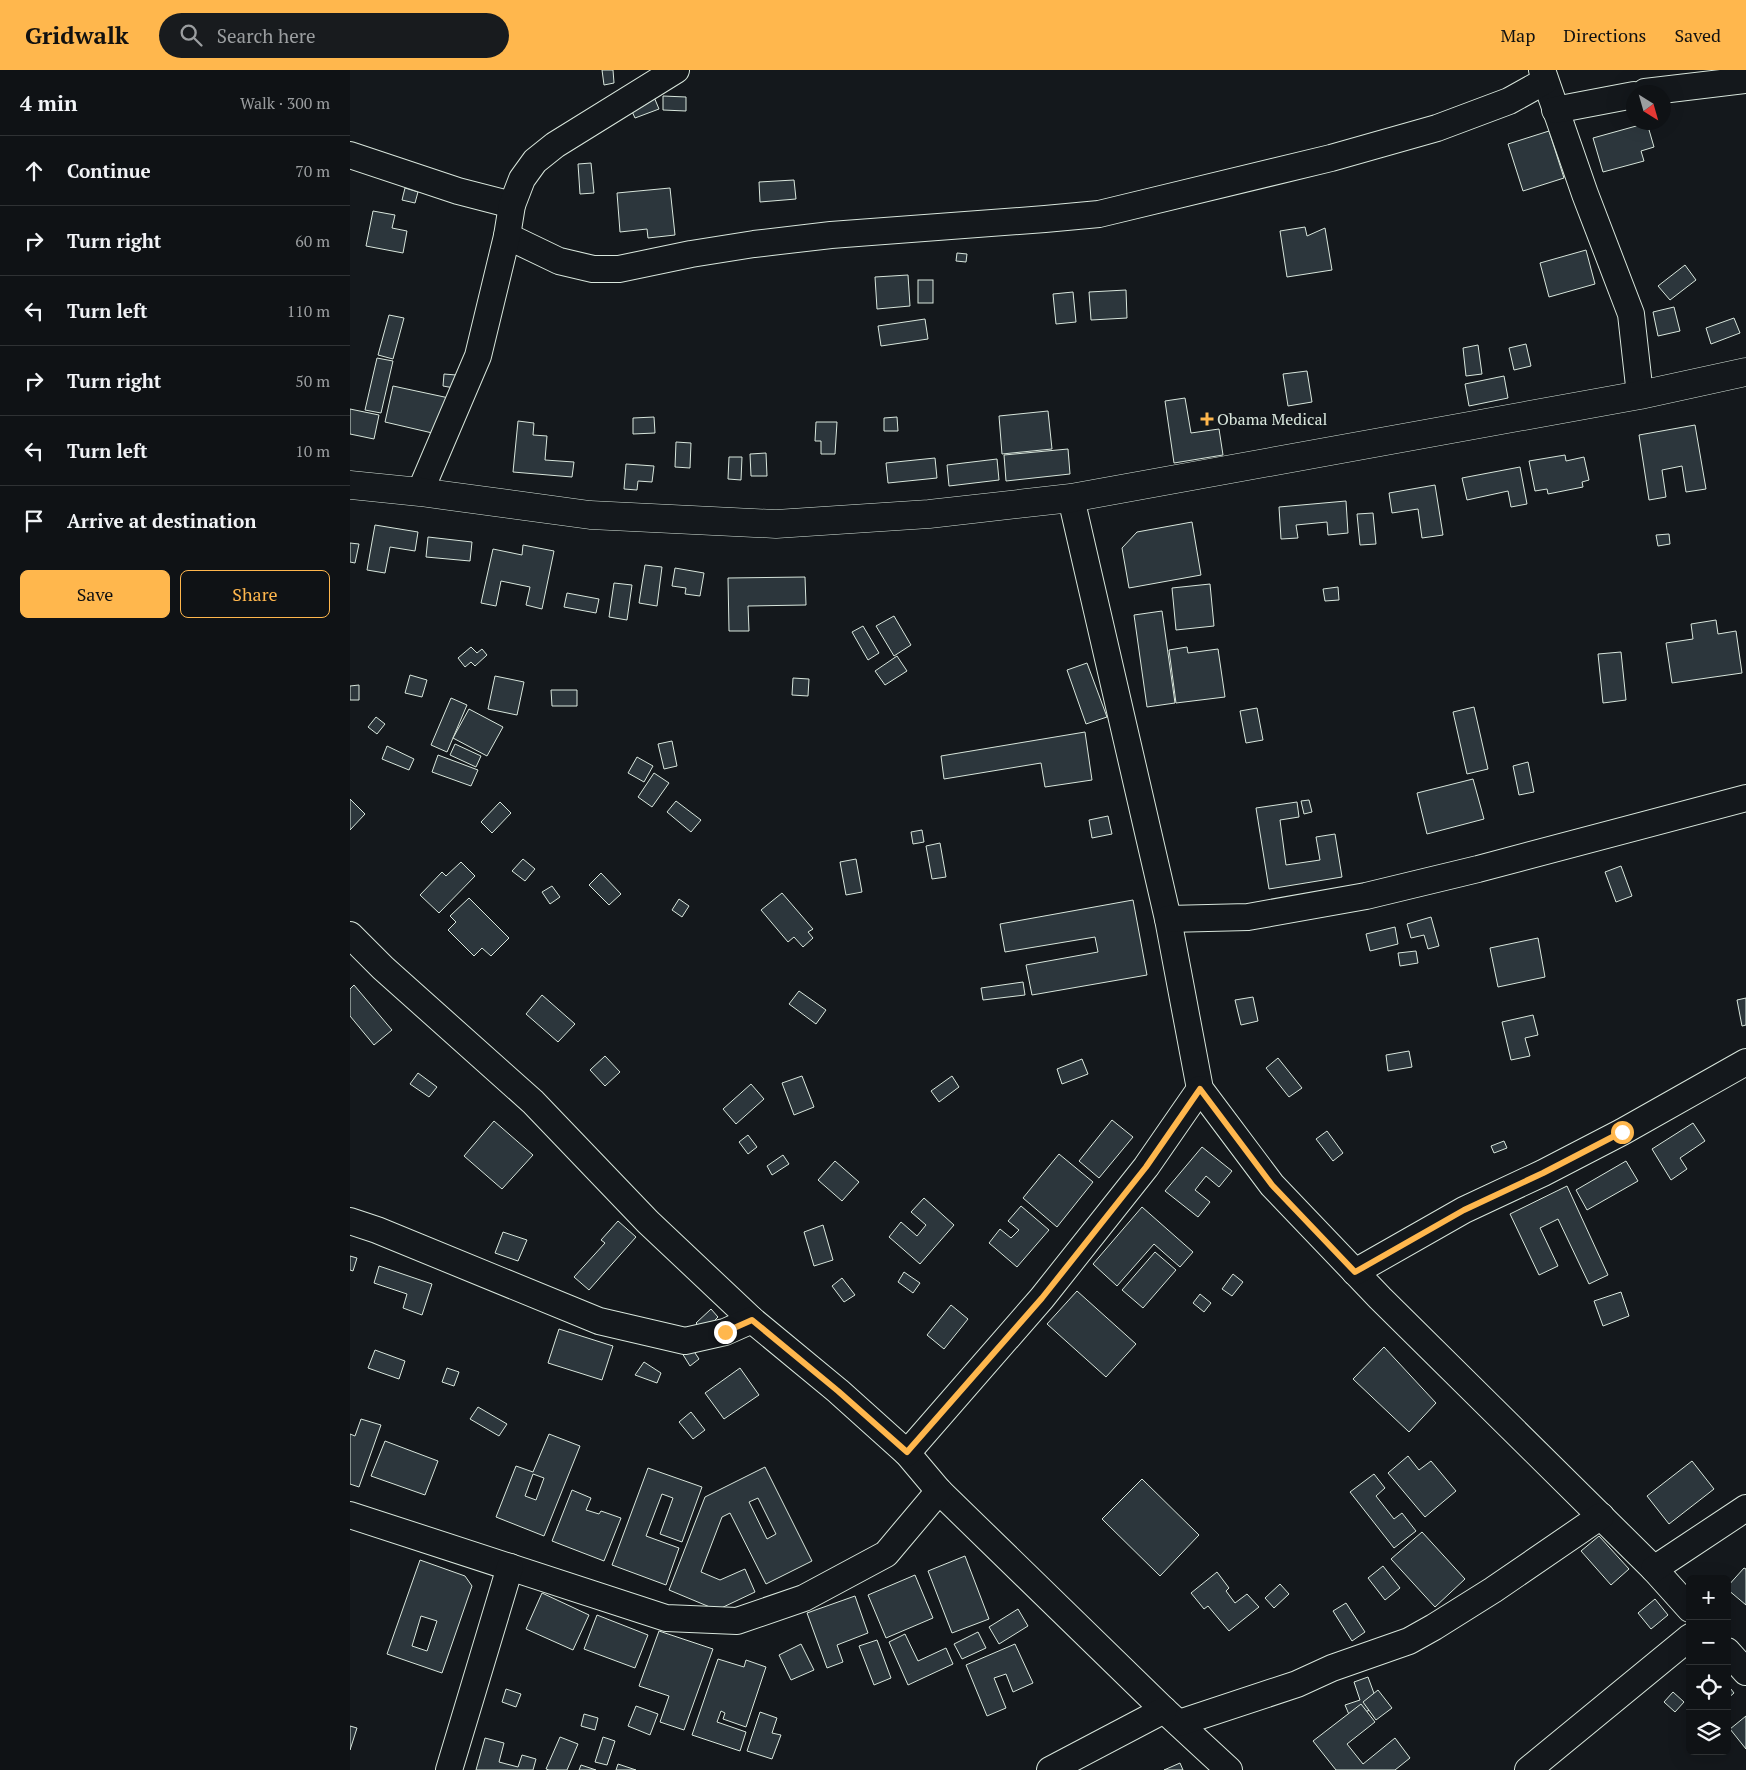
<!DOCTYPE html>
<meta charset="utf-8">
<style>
:root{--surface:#0f1215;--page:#181b1e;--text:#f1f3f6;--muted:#9b9ea0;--line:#2f3234;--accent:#ffb74d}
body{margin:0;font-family:"PT Serif",serif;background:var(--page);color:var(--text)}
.controls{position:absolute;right:15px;bottom:15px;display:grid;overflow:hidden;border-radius:8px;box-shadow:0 5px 20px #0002}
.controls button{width:45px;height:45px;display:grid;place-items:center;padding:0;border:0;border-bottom:1px solid var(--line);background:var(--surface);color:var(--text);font:25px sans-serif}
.compass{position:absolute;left:1276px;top:15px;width:45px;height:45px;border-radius:50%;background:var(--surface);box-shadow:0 5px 20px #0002;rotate:143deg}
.stop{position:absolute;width:15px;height:15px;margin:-11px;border:4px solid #ffb74d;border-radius:50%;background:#fff}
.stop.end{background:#ffb74d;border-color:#fff;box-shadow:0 1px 5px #0008}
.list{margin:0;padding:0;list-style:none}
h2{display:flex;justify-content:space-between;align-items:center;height:65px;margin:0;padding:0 20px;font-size:21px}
h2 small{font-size:16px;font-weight:400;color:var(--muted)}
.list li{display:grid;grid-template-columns:32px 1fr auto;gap:15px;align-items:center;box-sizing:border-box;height:70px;padding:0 20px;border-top:1px solid var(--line)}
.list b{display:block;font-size:19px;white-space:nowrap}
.list em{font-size:16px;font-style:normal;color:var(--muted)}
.actions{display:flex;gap:10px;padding:15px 20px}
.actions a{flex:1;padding:11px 0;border:1px solid var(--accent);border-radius:8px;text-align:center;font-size:18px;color:var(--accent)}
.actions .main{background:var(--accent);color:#111}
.icon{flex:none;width:28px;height:28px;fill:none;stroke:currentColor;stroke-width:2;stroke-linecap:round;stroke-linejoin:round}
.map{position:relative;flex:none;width:1396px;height:1700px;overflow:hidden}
header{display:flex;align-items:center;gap:30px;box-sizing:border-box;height:70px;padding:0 25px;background:var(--accent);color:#111}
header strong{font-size:24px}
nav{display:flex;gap:28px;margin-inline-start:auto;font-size:18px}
.search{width:350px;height:45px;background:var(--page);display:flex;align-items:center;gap:12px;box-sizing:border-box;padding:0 18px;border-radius:28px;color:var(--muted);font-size:19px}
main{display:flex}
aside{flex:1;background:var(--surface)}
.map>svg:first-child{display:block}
.building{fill:#2c363c;stroke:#d8e6dc;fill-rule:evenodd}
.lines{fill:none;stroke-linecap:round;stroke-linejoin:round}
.minor-casing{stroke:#d8e6dc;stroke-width:28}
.tertiary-casing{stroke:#d8e6dc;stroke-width:29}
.minor{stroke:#14181c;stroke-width:26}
.tertiary{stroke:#14181c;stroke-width:28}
.route{stroke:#ffb74d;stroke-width:6}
.poi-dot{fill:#ffb74d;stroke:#14181c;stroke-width:2}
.labels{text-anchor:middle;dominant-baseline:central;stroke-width:4;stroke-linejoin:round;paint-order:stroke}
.poi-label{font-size:16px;fill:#d8e6dc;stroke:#14181c;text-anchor:start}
</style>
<header>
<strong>Gridwalk</strong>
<div class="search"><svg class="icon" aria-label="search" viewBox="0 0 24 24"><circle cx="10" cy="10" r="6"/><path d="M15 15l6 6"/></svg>Search here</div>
<nav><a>Map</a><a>Directions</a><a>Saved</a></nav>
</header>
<main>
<aside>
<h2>4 min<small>Walk · 300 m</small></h2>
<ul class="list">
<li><svg class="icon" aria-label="ahead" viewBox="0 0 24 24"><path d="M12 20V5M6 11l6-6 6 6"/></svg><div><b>Continue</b></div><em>70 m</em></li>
<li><svg class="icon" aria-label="right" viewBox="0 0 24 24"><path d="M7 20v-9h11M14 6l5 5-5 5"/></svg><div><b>Turn right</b></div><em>60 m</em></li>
<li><svg class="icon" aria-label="left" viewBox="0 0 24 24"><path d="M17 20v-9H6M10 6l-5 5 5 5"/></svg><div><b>Turn left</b></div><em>110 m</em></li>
<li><svg class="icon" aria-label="right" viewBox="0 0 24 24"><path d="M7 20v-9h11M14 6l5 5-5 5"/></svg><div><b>Turn right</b></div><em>50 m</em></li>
<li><svg class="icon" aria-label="left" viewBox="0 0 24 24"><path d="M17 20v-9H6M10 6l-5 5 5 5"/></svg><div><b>Turn left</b></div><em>10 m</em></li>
<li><svg class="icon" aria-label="arrive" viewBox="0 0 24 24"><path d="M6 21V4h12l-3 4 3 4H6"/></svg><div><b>Arrive at destination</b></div></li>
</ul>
<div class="actions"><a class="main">Save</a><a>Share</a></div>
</aside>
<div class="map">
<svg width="1396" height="1700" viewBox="0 0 1396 1700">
<rect width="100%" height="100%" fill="#14181c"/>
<!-- building -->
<g class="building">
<polygon points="252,0 263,0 264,13 254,15"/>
<polygon points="313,26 336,27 336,41 313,40"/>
<polygon points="304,27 309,39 285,48 280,37"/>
<polygon points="1297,53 1304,77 1291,81 1294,91 1253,102 1243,68"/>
<polygon points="1199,61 1214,108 1173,121 1158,74"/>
<polygon points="241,93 244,123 230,124 228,94"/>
<polygon points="444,110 446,129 410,132 409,112"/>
<polygon points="55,118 68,122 65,133 52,130"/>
<polygon points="320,118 325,165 298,168 297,159 270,162 267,123"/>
<polygon points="23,141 45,145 42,158 57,161 53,183 16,176"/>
<polygon points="955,157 957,166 975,158 982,200 937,207 930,161"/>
<polygon points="1236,180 1245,214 1199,227 1190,193"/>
<polygon points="607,183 617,184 616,192 606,191"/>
<polygon points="1335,195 1346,210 1320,230 1308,216"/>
<polygon points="558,205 560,236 527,239 525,207"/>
<rect x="568" y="210" width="15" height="23"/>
<polygon points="776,220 777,248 741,250 739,222"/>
<polygon points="723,222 726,252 706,254 703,224"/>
<polygon points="1324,237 1330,261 1308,266 1303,242"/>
<polygon points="39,245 54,248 43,289 28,285"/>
<polygon points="1384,248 1390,263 1361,274 1356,258"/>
<polygon points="575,249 578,269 531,276 528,256"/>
<polygon points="1176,274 1181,296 1164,300 1159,278"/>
<polygon points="1128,275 1132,304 1116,306 1113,278"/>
<polygon points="27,288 43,291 31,343 15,340"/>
<polygon points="957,301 962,332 938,336 933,304"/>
<polygon points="94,304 106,305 104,318 93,316"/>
<polygon points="1154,306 1158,328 1119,336 1115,314"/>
<polygon points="43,316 99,328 91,365 35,352"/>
<polygon points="835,328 841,363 869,359 873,385 824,393 815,331"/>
<polygon points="0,339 29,345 24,369 0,364"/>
<polygon points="698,341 702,379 652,384 649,346"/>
<polygon points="304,347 305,363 283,364 283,348"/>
<polygon points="547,347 548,361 534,361 534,348"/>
<polygon points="168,351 184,353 183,365 197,366 195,390 224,392 222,407 163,402"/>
<polygon points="466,352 487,352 485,384 471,384 471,371 465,371"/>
<polygon points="1345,355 1356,419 1336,422 1332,396 1312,400 1316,427 1299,430 1289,365"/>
<polygon points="326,372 341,373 340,398 325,397"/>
<polygon points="718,379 720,404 656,411 654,385"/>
<polygon points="416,383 417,406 401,406 400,384"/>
<polygon points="1215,385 1216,391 1234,387 1239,410 1232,412 1233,417 1198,424 1197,419 1185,421 1179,391"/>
<polygon points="379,387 392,387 391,410 378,409"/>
<polygon points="585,388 587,408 538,413 536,393"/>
<polygon points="647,389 649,410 599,416 597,395"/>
<polygon points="276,394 304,396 302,412 288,411 287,420 274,419"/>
<polygon points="1170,397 1177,434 1161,437 1158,421 1117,430 1112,408"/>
<polygon points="1085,415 1093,465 1072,468 1068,439 1042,443 1039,423"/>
<polygon points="996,431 998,463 978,465 977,452 946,455 948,468 931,469 929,437"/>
<polygon points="1023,443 1026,474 1010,475 1007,444"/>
<polygon points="842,452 851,505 779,518 772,478 787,462"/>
<polygon points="25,455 68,462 65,481 40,477 35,503 17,500"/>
<polygon points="1319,464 1320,474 1308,476 1306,465"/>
<polygon points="78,467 122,472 120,491 76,487"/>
<polygon points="0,473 9,474 5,493 0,492"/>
<polygon points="173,475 204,481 192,539 176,535 180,517 151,511 146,536 131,533 143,479 172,485"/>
<polygon points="295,495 312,497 307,536 289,533"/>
<polygon points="325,498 354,503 350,526 335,524 336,518 322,516"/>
<polygon points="455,507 456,535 398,536 399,561 379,561 378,508"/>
<polygon points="264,513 282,515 277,550 259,547"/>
<polygon points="860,514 864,556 826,560 822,518"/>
<polygon points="988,517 989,530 975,531 973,519"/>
<polygon points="217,523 249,529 246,543 214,537"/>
<polygon points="812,541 825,633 797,637 784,545"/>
<polygon points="544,546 561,575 544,586 526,556"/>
<polygon points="1366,550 1368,564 1386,561 1392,603 1322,613 1316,573 1343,569 1341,554"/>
<polygon points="513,556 529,583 518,590 502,562"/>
<polygon points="121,577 127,583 132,579 137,585 125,596 121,592 115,597 108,588"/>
<polygon points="837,577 838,583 868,579 875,627 826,633 819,580"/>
<polygon points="1271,582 1276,630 1253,633 1248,584"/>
<polygon points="547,586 557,601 535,615 525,601"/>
<polygon points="737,593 757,647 736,654 717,600"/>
<polygon points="60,605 77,610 72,627 55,623"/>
<polygon points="145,606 174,612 167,645 138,639"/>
<polygon points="443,608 459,609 458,626 442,625"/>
<polygon points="9,615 9,630 0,630 0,616"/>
<polygon points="201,620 227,620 227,636 202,636"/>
<polygon points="101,628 117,635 97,682 81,675"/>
<polygon points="1124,637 1138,699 1117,704 1103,642"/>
<polygon points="907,638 913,670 896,673 890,641"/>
<polygon points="119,639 153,657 137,686 103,668"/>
<polygon points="26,647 35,654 27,664 18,657"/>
<polygon points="735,662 742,710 695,717 691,693 594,709 591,686"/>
<polygon points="322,671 327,696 314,699 308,674"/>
<polygon points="105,674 131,686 126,697 100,685"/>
<polygon points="37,676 64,689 59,700 32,689"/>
<polygon points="88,685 128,700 121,716 82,702"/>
<polygon points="287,687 303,696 294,712 278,703"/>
<polygon points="1178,692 1184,722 1169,725 1163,696"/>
<polygon points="304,703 319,713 302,737 288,727"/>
<polygon points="1123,709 1134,749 1077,764 1067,723"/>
<polygon points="0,729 15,744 0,760"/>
<polygon points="959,730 962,742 954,744 951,731"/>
<polygon points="326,731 351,750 341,762 317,742"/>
<polygon points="150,732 161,743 142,763 131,752"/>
<polygon points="947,732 949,747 930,750 936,795 970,790 966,767 985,764 992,807 919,819 906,738"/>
<polygon points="758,746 762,764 742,768 739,750"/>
<polygon points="572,760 574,772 563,774 561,762"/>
<polygon points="590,773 596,807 582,809 576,776"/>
<polygon points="173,789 185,799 175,811 162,801"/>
<polygon points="506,789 512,822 496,825 490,792"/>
<polygon points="111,792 125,806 89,843 70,825 92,802 96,806"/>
<polygon points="1271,796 1282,826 1266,832 1255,802"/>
<polygon points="251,803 271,824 259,835 239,815"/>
<polygon points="202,816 210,827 200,834 192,822"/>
<polygon points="432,823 463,859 458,862 463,868 453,877 444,867 438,872 411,840"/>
<polygon points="119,828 159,868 141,886 132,878 124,886 98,860 106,852 100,846"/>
<polygon points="329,829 339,836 332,847 322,840"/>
<polygon points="783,830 797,905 682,925 676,895 748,882 745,867 655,882 650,854"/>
<polygon points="1081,847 1089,876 1078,879 1074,865 1061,868 1057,854"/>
<polygon points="1045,857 1048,874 1020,881 1016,864"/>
<polygon points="1188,868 1195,907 1148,917 1140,878"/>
<polygon points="1066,881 1068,893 1050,896 1048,883"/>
<polygon points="673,912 675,925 633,930 631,918"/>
<polygon points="4,915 42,960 24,975 0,946 0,919"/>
<polygon points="449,921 476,940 466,954 439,934"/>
<polygon points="192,925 225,954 208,972 176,944"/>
<polygon points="903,927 908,951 891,955 885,930"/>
<polygon points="1396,928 1396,955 1392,956 1387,930"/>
<polygon points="1183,945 1188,965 1175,968 1180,986 1161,990 1152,952"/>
<polygon points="1059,981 1062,997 1038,1001 1036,985"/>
<polygon points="255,986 270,1002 255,1016 240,1000"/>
<polygon points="928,988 952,1018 939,1027 916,998"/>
<polygon points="732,989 738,1004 712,1014 707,999"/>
<polygon points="68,1003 87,1017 79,1027 60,1014"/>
<polygon points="452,1006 464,1037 444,1045 432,1013"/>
<polygon points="602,1006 609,1017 589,1032 581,1021"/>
<polygon points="401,1014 414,1029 386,1054 373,1039"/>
<polygon points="762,1050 783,1067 749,1108 729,1091"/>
<polygon points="144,1051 183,1085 152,1119 114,1086"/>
<polygon points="1343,1053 1355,1071 1330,1088 1337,1099 1321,1110 1302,1079"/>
<polygon points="977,1061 993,1083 983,1091 966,1069"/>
<polygon points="398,1065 407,1077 398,1084 389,1072"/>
<polygon points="1154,1071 1157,1078 1144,1083 1141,1076"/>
<polygon points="852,1077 882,1101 869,1117 856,1106 845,1120 860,1132 848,1147 815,1121"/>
<polygon points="709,1084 743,1112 707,1157 673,1128"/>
<polygon points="433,1085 439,1094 422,1105 417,1096"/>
<polygon points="485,1091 509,1112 492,1131 468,1110"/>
<polygon points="1276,1091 1288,1111 1237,1140 1226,1120"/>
<polygon points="1217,1116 1258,1205 1239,1214 1208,1149 1190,1158 1208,1196 1189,1205 1160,1144"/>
<polygon points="574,1128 604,1155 570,1194 539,1167 551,1152 567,1166 576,1155 561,1142"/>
<polygon points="671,1136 699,1160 667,1197 639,1173 650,1159 661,1168 669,1160 658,1151"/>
<polygon points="792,1137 843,1182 830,1197 804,1174 767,1216 743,1194"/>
<polygon points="268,1151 286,1167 239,1220 224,1207 255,1173 251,1170"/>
<polygon points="473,1155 483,1190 464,1196 454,1162"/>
<polygon points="153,1162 177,1170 168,1191 145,1183"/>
<polygon points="805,1182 826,1200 793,1238 772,1220"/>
<polygon points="0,1186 7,1188 3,1201 0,1200"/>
<polygon points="29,1196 82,1214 72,1245 53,1238 57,1224 24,1213"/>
<polygon points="554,1202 570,1213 563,1223 548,1212"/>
<polygon points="883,1204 893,1212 882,1226 872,1219"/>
<polygon points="492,1208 505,1225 494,1232 482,1216"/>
<polygon points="727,1221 786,1274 756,1307 697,1254"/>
<polygon points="1271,1222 1279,1246 1253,1256 1244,1231"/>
<polygon points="850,1224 861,1233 854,1242 843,1233"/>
<polygon points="601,1235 618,1249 594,1279 577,1265"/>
<polygon points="361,1239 368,1247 354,1261 346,1253"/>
<polygon points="209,1259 263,1276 252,1310 198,1293"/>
<polygon points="341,1277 349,1289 340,1296 332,1283"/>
<polygon points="1034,1277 1086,1333 1059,1362 1003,1309"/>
<polygon points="25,1280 55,1291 49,1309 18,1298"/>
<polygon points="294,1292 311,1303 307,1313 285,1305"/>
<polygon points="97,1298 109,1302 104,1316 92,1312"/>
<polygon points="390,1298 409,1325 374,1349 355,1323"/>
<polygon points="128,1337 157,1354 149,1366 120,1349"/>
<polygon points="341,1342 355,1360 343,1369 329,1352"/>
<polygon points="11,1349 31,1355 9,1417 0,1414 0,1364 5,1366"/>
<path d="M199,1364L230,1376L194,1466L146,1447L166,1396L183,1402ZM183,1404L194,1408L186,1430L175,1426Z"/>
<polygon points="35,1371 88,1391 75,1425 21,1406"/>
<polygon points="1058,1386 1069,1400 1081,1391 1106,1421 1075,1447 1038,1403"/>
<polygon points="1342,1391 1364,1419 1319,1454 1297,1426"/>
<path d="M415,1397L462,1491L416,1514L380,1443L372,1447L351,1502L370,1510L395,1499L405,1522L367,1540L319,1520L355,1427ZM408,1428L426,1464L417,1469L399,1432Z"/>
<polygon points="298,1398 352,1417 332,1472 310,1464 323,1428 312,1424 296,1466 329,1478 316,1515 262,1495"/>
<polygon points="1024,1404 1035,1418 1026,1426 1044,1449 1052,1443 1066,1461 1044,1478 1000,1422"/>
<polygon points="792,1409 849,1465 810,1506 752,1449"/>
<polygon points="222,1420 241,1428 236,1440 249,1444 251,1441 271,1448 254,1491 202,1471"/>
<polygon points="1072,1462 1115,1509 1085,1537 1041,1489"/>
<polygon points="1249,1466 1279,1499 1261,1515 1231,1481"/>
<polygon points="615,1486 639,1549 602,1563 578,1501"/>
<path d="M70,1490L115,1506L122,1516L92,1603L37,1584ZM71,1546L87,1551L77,1581L62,1576Z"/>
<polygon points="1033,1496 1050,1518 1035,1530 1018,1508"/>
<polygon points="1394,1498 1396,1499 1396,1535 1377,1519 1377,1517"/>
<polygon points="867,1502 879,1518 876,1521 885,1533 897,1524 909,1537 879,1561 858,1536 854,1539 841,1523"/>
<polygon points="565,1505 583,1548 536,1568 518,1525"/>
<polygon points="930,1514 939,1524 924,1538 915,1528"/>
<polygon points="192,1523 239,1545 223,1580 176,1559"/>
<polygon points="505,1526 518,1563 487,1575 493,1592 477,1598 457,1543"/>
<polygon points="1305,1529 1318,1545 1301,1559 1288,1543"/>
<polygon points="996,1533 1015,1562 1002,1571 983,1541"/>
<polygon points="668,1539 678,1556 649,1574 639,1557"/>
<polygon points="247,1545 298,1565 285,1598 234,1579"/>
<polygon points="309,1561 363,1579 334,1660 310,1652 319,1626 289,1616"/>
<polygon points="628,1562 636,1578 612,1589 604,1574"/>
<polygon points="555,1564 568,1591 596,1578 603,1594 558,1615 539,1572"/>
<polygon points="527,1570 541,1608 524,1615 509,1576"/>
<polygon points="451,1574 464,1600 441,1610 429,1585"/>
<polygon points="665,1574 683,1613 663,1622 656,1604 644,1608 656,1638 637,1646 616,1595"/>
<polygon points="368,1589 394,1597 396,1590 416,1597 396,1657 373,1649 375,1643 371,1641 367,1652 396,1662 390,1681 342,1665"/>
<polygon points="1018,1607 1029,1637 1000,1647 995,1635 1010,1630 1004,1612"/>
<polygon points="1377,1614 1384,1623 1377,1629"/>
<polygon points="156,1619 171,1624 166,1637 152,1632"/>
<polygon points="1028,1620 1042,1638 1026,1650 1013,1632"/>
<polygon points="1323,1622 1334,1632 1325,1642 1314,1632"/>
<polygon points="1011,1634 1025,1652 997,1674 1013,1694 1045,1668 1060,1688 1045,1700 986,1700 963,1671"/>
<polygon points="286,1636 308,1644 300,1665 278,1656"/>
<polygon points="410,1642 427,1648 422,1663 431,1665 422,1689 397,1681"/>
<polygon points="234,1644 248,1648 245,1660 231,1656"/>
<polygon points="1396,1646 1396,1679 1380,1659"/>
<polygon points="0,1656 7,1658 0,1680"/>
<polygon points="210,1667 228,1674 217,1700 199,1700 196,1699"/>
<polygon points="253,1667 265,1671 257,1695 245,1692"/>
<polygon points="135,1668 154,1673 149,1692 168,1697 172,1685 186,1689 183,1700 126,1700"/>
<polygon points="830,1693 833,1700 814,1700"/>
<polygon points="268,1694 286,1700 266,1700"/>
<polygon points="231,1695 246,1700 229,1700"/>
</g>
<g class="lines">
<defs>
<g id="minor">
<polyline points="1192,0 1235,124 1281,244 1290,325"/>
<polyline points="1295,22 1396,10"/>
<polyline points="1205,40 1284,25"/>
<polyline points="0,85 108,121 162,135"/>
<polyline points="157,166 209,191 243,199 269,199 341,184 404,174 481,165 695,149 749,144 981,88 1087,58 1159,31 1195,11"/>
<polyline points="70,422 128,286 157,166 162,135 172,109 185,91 205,75 326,0"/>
<polyline points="721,428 818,849 850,1019 922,1115 1030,1228 1304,1499 1340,1539"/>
<polyline points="818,849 898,847 1016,826 1128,799 1396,728"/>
<polyline points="0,865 33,898 183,1032 298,1152 402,1250 488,1321 557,1383 589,1421 814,1640 879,1700"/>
<polyline points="0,1151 27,1160 249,1251 335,1271 375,1262 402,1250"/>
<polyline points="1005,1202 1114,1140 1193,1103 1272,1062 1396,992"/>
<polyline points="557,1383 692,1228 796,1097 850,1019"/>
<polyline points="0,1445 316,1548 387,1551 454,1528 536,1484 589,1421"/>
<polyline points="1304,1499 1396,1438"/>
<polyline points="1377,1581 1396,1602"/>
<polyline points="829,1653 947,1614 982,1598 1059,1571 1084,1557 1143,1520 1251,1446"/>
<polyline points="99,1700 160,1497"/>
<polyline points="700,1700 814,1640"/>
<polyline points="1178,1700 1340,1567"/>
</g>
<polyline id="tertiary" points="0,415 70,422 240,445 426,454 579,444 721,428 1290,325 1396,302"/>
</defs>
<!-- minor casing -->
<use href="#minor" class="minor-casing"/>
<!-- tertiary casing -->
<use href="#tertiary" class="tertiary-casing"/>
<!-- minor -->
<use href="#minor" class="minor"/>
<!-- tertiary -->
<use href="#tertiary" class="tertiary"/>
</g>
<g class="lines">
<!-- route -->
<polyline class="route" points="375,1262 402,1250 488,1321 557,1382 692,1228 796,1097 850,1019 922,1115 1005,1202 1114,1140 1193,1103 1272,1062"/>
</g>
<!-- markers -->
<path class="poi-dot" d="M854.5 341.5h5v5h5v5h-5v5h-5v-5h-5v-5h5z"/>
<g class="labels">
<!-- poi labels -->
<g class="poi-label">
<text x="867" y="349">Obama Medical</text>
</g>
</g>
</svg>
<div class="controls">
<button>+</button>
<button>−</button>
<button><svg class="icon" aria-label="locate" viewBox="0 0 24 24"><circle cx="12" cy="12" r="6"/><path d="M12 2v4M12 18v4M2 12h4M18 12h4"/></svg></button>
<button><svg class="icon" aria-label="layers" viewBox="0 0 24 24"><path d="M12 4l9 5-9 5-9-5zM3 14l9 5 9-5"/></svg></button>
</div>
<svg class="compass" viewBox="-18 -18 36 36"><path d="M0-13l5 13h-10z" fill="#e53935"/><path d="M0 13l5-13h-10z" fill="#9b9ea0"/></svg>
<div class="stop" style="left:1272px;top:1062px"></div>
<div class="stop end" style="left:375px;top:1262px"></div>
</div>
</main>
